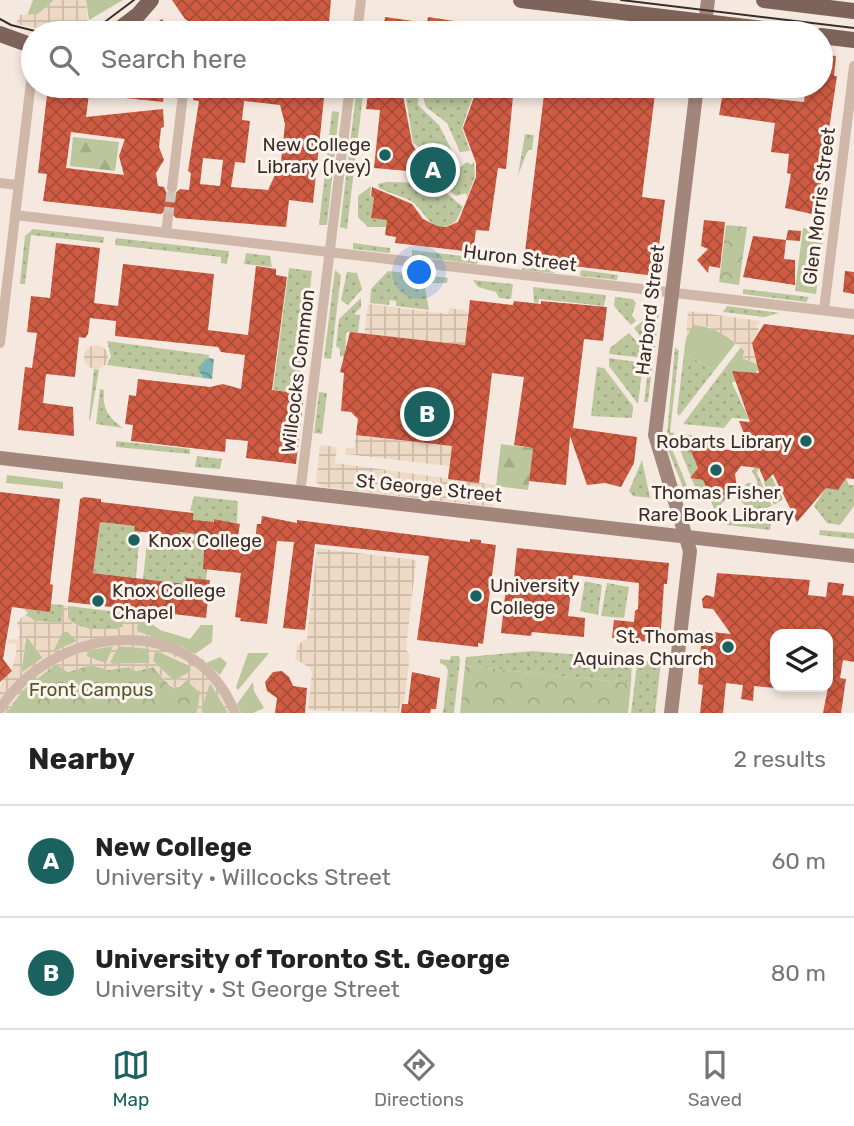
<!DOCTYPE html>
<meta charset="utf-8">
<style>
:root{--surface:#fff;--page:#f2f2f2;--text:#222;--muted:#767676;--line:#e0e0e0;--accent:#1b6160}
body{margin:0;font-family:Rubik,sans-serif;background:var(--page);color:var(--text)}
.controls{position:absolute;right:21px;bottom:21px;display:grid;overflow:hidden;border-radius:14px;box-shadow:0 4px 10px #0003}
.controls button{width:63px;height:63px;display:grid;place-items:center;padding:0;border:0;border-bottom:2px solid var(--line);background:var(--surface);color:var(--text);font:35px sans-serif}
.you{position:absolute;left:420px;top:273px;width:24px;height:24px;margin:-18px;border:5px solid #fff;border-radius:50%;background:#1a73e8;box-shadow:0 0 0 10px #1a73e833}
.badge{display:grid;place-items:center;width:46px;height:46px;border-radius:50%;background:var(--accent);color:#fff;font-size:23px;font-weight:700}
.pin{position:absolute;translate:-50% -50%;border:4px solid #fff;box-shadow:0 2px 7px #0006}
.list{margin:0;padding:0;list-style:none}
h2{display:flex;justify-content:space-between;align-items:center;height:91px;margin:0;padding:0 28px;font-size:30px}
h2 small{font-size:23px;font-weight:400;color:var(--muted)}
.list li{display:grid;grid-template-columns:46px 1fr auto;gap:21px;align-items:center;box-sizing:border-box;height:112px;padding:0 28px;border-top:2px solid var(--line)}
.list b{display:block;font-size:26px;white-space:nowrap}
.list p{margin:0;font-size:23px;white-space:nowrap;color:var(--muted)}
.list em{font-size:23px;font-style:normal;color:var(--muted)}
.icon{flex:none;width:38px;height:38px;fill:none;stroke:currentColor;stroke-width:2;stroke-linecap:round;stroke-linejoin:round}
.map{position:relative;flex:none;width:854px;height:713px;overflow:hidden}
.search{position:absolute;background:var(--surface);box-shadow:0 4px 10px #0003;left:21px;right:21px;top:21px;height:77px;display:flex;align-items:center;gap:18px;box-sizing:border-box;padding:0 24px;border-radius:38px;color:var(--muted);font-size:26px}
.sheet{height:315px;background:var(--surface)}
nav{display:flex;justify-content:space-around;align-items:center;box-sizing:border-box;height:98px;border-top:2px solid var(--line);background:var(--surface);font-size:19px;color:var(--muted)}
nav a{display:grid;justify-items:center;gap:4px}
nav .on{color:var(--accent)}
.map>svg:first-child{display:block}
.grass{fill:url(#grass-dots)}
.forest{fill:url(#forest-firs)}
.park{fill:url(#park-crowns)}
.garden{fill:#bbc69d}
.plaza{fill:url(#plaza-grid);fill-rule:evenodd}
.water{fill:url(#water-waves)}
.building{fill:url(#building-cross-hatch);fill-rule:evenodd}
.lines{fill:none;stroke-linecap:round;stroke-linejoin:round}
.street-tunnel{stroke:#d0c4bb;stroke-width:10;stroke-dasharray:10 5;stroke-linecap:butt}
.street{stroke:#cfb8aa;stroke-width:10}
.secondary{stroke:#a3867b;stroke-width:14}
.primary{stroke:#7e635a;stroke-width:16}
.tram{stroke:#3b2e2a;stroke-width:2}
.poi-dot{fill:#1b6160;stroke:#fcf4ed;stroke-width:2.5}
.labels{text-anchor:middle;dominant-baseline:central;stroke-width:6;stroke-linejoin:round;paint-order:stroke}
.poi-label{font-size:19px;fill:#3b2e2a;stroke:#fcf4ed;text-anchor:end}
.street-label{font-size:19px;fill:#3b2e2a;stroke:#fcf4ed}
.park-label{font-size:19px;fill:#4e5c2b;stroke:#fcf4ed}
</style>
<div class="map">
<svg width="854" height="713" viewBox="0 0 854 713">
<defs>
<pattern id="grass-dots" width="8" height="8" patternUnits="userSpaceOnUse" patternTransform="scale(1.75)"><rect width="8" height="8" fill="#bbc69d"/><path d="M2 2h.1M6 6h.1" fill="none" stroke="#a2aa87" stroke-width="1.8" stroke-linecap="round"/></pattern>
<pattern id="forest-firs" width="22" height="20" patternUnits="userSpaceOnUse" patternTransform="scale(1.75)"><rect width="22" height="20" fill="#bbc69d"/><path d="M5 1l3.5 6h-7zM16 11l3.5 6h-7z" fill="#a2aa87"/></pattern>
<pattern id="park-crowns" width="20" height="18" patternUnits="userSpaceOnUse" patternTransform="scale(1.75)"><rect width="20" height="18" fill="#bbc69d"/><path d="M2 6a3 3 0 1 1 6 0M12 15a3 3 0 1 1 6 0" fill="none" stroke="#a2aa87"/></pattern>
<pattern id="plaza-grid" width="8" height="8" patternUnits="userSpaceOnUse" patternTransform="scale(1.75)"><rect width="8" height="8" fill="#eed9c5"/><path d="M0 4h8M4 0v8" fill="none" stroke="#cdbba9"/></pattern>
<pattern id="water-waves" width="16" height="10" patternUnits="userSpaceOnUse" patternTransform="scale(1.75)"><rect width="16" height="10" fill="#7cb5b3"/><path d="M0 5q4-4 8 0t8 0" fill="none" stroke="#679492"/></pattern>
<pattern id="building-cross-hatch" width="8" height="8" patternUnits="userSpaceOnUse" patternTransform="scale(1.75)"><rect width="8" height="8" fill="#cf5b43"/><path d="M0 0l8 8M0 8l8-8" fill="none" stroke="#a94c38"/></pattern>
</defs>
<rect width="100%" height="100%" fill="#f5e9df"/>
<!-- grass -->
<g class="grass">
<polygon points="357,86 364,86 347,229 340,227"/>
<polygon points="395,86 419,86 418,105 439,125 454,155 441,174 412,177 412,172 432,174 434,157 413,143 406,98"/>
<polygon points="426,86 476,86 462,128 470,151 460,152 447,123 426,107 422,93"/>
<polygon points="332,111 339,112 327,225 319,225"/>
<polygon points="525,134 534,135 532,150 528,150 518,175"/>
<polygon points="474,161 475,177 467,197 466,193 456,196 445,186 444,179 467,162 472,165"/>
<path d="M387,182L434,183L463,207L456,221C431,239 426,210 411,201C401,196 389,193 379,188L378,184Z"/>
<polygon points="371,186 370,196 374,198 371,218 397,221 396,227 368,227 358,217 358,196"/>
<polygon points="33,229 104,237 103,243 31,235 25,284 20,284 25,236"/>
<polygon points="116,238 229,251 227,264 221,263 221,257 115,245"/>
<polygon points="353,243 390,248 390,253 353,249"/>
<polygon points="412,250 478,258 477,264 412,256"/>
<polygon points="246,253 270,256 272,267 244,264"/>
<polygon points="523,263 534,268 535,265 555,267 554,273 522,270"/>
<polygon points="289,268 312,271 298,393 273,390"/>
<polygon points="335,270 341,275 331,359 324,358"/>
<polygon points="581,270 618,275 617,280 580,276"/>
<polygon points="388,271 448,278 447,283 430,283 425,287 429,310 396,306 396,301 390,300 389,305 370,303 371,289"/>
<polygon points="347,272 357,273 362,289 348,305 341,300"/>
<polygon points="473,280 513,284 511,299 499,298 496,292 478,287"/>
<polygon points="533,287 606,295 604,306 539,299 538,303 534,302"/>
<polygon points="743,289 809,297 806,302 743,294"/>
<polygon points="615,297 633,299 636,303 632,315 636,321 631,325 614,306"/>
<polygon points="361,298 361,307 354,314 360,315 358,333 346,332 345,357 340,356 340,349 336,346 339,319"/>
<polygon points="727,306 780,313 764,317 723,312"/>
<polygon points="659,312 648,402 644,402 655,313"/>
<polygon points="649,316 646,344 634,328"/>
<polygon points="629,333 645,351 644,358 609,354 610,348"/>
<polygon points="107,341 209,355 208,362 200,374 203,378 107,365 111,356"/>
<polygon points="675,347 679,351 670,432 674,433 672,449 689,491 685,492 666,445"/>
<polygon points="684,353 714,371 679,416 677,413"/>
<polygon points="609,358 643,363 638,404 609,366"/>
<polygon points="597,367 604,368 633,406 632,418 591,416"/>
<polygon points="725,368 749,419 732,418 724,428 683,424"/>
<polygon points="94,369 99,370 90,421 89,419"/>
<path d="M100,389L104,390C102,409 109,418 123,428L96,424Z"/>
<polygon points="319,392 327,393 322,434 314,433"/>
<polygon points="681,434 700,436 690,449 698,468 694,473 696,479 703,480 711,498 725,500 715,511 709,496 697,492 679,447"/>
<polygon points="116,441 190,449 190,454 116,447"/>
<polygon points="197,456 222,459 220,469 195,467"/>
<polygon points="642,460 650,498 633,496 629,491"/>
<polygon points="755,467 759,468 757,473 772,506 748,514 743,503 735,499 747,483 758,483 752,471"/>
<polygon points="771,476 783,499 774,505 764,483"/>
<polygon points="834,477 846,478 849,485 854,485 854,506 840,525 827,523 814,506 830,482 837,490 843,483"/>
<polygon points="194,496 238,501 237,523 214,519 203,547 210,548 206,580 186,578 185,584 143,579 148,533 179,536 180,530 191,533 193,511 190,511"/>
<polygon points="727,519 771,524 770,530 727,525"/>
<polygon points="100,522 135,526 135,531 140,532 136,578 93,573"/>
<polygon points="820,530 854,533 854,539 819,535"/>
<polygon points="585,581 602,585 598,615 580,611"/>
<polygon points="607,583 629,587 624,618 601,616"/>
<polygon points="51,604 63,605 62,623 36,621 25,615 28,613 24,609"/>
<path d="M68,606L126,613L124,625C113,637 79,630 68,619Z"/>
<polygon points="532,651 632,659 631,683 465,666 466,657"/>
<polygon points="451,656 459,656 460,660 454,713 443,713 448,671 446,666 440,663 440,659 450,660"/>
<polygon points="641,660 661,662 655,713 631,713 637,664"/>
</g>
<!-- forest -->
<g class="forest">
<polygon points="73,137 119,142 115,171 70,166"/>
<polygon points="501,444 533,448 528,490 496,486"/>
</g>
<!-- park -->
<g class="park">
<polygon points="726,225 747,227 739,285 719,282"/>
<polygon points="56,664 68,672 90,665 109,670 129,667 136,671 153,667 171,687 179,687 189,678 202,692 197,713 6,713 23,690"/>
<polygon points="465,666 631,683 628,713 460,713"/>
</g>
<!-- garden -->
<g class="garden">
<polygon points="33,0 54,0 38,14 27,16"/>
<polygon points="86,0 123,0 89,20"/>
<polygon points="803,228 824,231 816,294 795,291"/>
<polygon points="693,324 717,330 736,343 714,371 684,353 686,338"/>
<polygon points="741,347 745,351 742,358 757,364 758,370 755,373 732,371 737,382 731,382 725,368"/>
<polygon points="7,475 63,482 63,489 6,483"/>
<path d="M138,614L160,630L190,639L201,625H213L212,642L195,654C180,646 145,639 136,630Z"/>
<polygon points="62,632 68,632 77,641 53,652"/>
<polygon points="27,637 43,658 21,674 26,639"/>
<polygon points="114,646 106,664 86,656 89,650"/>
<polygon points="118,646 149,648 149,663 112,664 110,662"/>
<polygon points="155,650 190,666 191,671 174,681 153,661"/>
<polygon points="248,653 269,653 238,690 236,687"/>
<polygon points="220,657 227,663 220,675 206,663"/>
<polygon points="210,682 228,713 203,713 201,710"/>
<polygon points="253,682 254,691 264,708 253,713 241,713 237,704"/>
</g>
<!-- plaza -->
<g class="plaza">
<polygon points="54,0 86,0 88,27 58,32 16,24 20,15 38,14"/>
<polygon points="368,304 448,314 449,308 464,310 468,313 464,357 450,343 364,334"/>
<polygon points="688,311 761,321 756,327 759,329 752,343 757,364 742,358 745,351 731,339 709,327 693,325 686,338"/>
<circle cx="96" cy="357" r="12"/>
<polygon points="454,434 449,466 345,454 346,448 354,448 356,435 437,445"/>
<polygon points="320,445 337,447 335,463 496,485 493,507 322,487 316,482"/>
<polygon points="317,548 416,560 406,650 410,655 404,703 400,705 399,713 308,710 312,673 309,667 295,659 298,645 307,638"/>
<path d="M63,605L68,606L67,616L73,624L91,629H121L126,613H138L137,631L183,647L204,660L227,686L241,713H228L210,683L201,710L203,713H197L200,690L198,691L189,683V678L174,689L153,667L136,671L129,667L109,670L90,665L68,672L56,664L23,690L6,713H0V687L4,677L11,673L17,648L16,644L8,643V639L18,640L20,634L17,622L25,615L36,621L61,623ZM62,632H68L77,641L53,652ZM27,637L43,657L21,673L26,639ZM113,646L106,663L86,656L89,650ZM119,646L149,649V663L112,664L110,662ZM155,650L182,660L190,666L191,671L174,681L153,661Z"/>
</g>
<!-- water -->
<polygon class="water" points="209,358 214,359 212,379 203,378 199,371 201,364"/>
<!-- building -->
<g class="building">
<polygon points="172,0 331,0 328,33 262,33 262,30 225,25 224,33 198,33 196,26 185,19"/>
<polygon points="385,17 427,23 428,17 500,28 499,33 383,33"/>
<polygon points="162,19 172,33 142,33"/>
<polygon points="821,54 836,56 834,76 837,76 816,215 785,208 791,174 787,173 789,154 771,152 775,123 719,115 724,86 756,86 754,97 804,102 806,86 821,86"/>
<path d="M48,86H90L86,117L163,109L164,127L161,128L159,147L164,160L156,173L158,186L164,187L167,194L172,196L180,189L189,190L191,173L188,171L199,101L193,100L194,87L245,86L293,93L295,86L325,88L313,203L289,200L286,227L176,218L168,209L161,214L43,201L47,174L38,173ZM244,101L280,105L285,124L281,162L268,190L231,187L235,162L245,163L250,121L242,120ZM71,132L125,139L119,156L124,175L66,168ZM203,158L223,160L220,186L200,184Z"/>
<polygon points="117,86 165,86 163,102 116,97"/>
<polygon points="369,86 393,86 403,95 412,143 415,149 433,158 431,173 374,168 380,110 366,109"/>
<polygon points="478,86 514,86 506,169 498,168 489,231 476,230 473,252 395,243 396,237 385,235 387,220 371,218 374,198 371,196 372,187 412,204 423,219 437,226 446,227 458,222 476,177 476,163 463,128"/>
<polygon points="545,86 656,86 642,197 665,200 655,276 524,260"/>
<polygon points="704,220 725,222 720,268 709,266 708,273 697,260 708,249 701,246"/>
<polygon points="788,230 801,231 800,241 786,240"/>
<polygon points="753,236 786,240 784,259 795,260 795,285 743,277"/>
<polygon points="56,243 100,248 94,303 118,306 123,264 214,274 208,330 248,335 256,266 276,269 276,275 287,277 272,390 304,394 296,464 246,458 248,441 226,439 225,452 131,441 133,425 125,424 129,395 136,396 138,379 210,387 223,384 241,389 245,355 221,352 218,347 115,336 116,321 90,318 88,334 85,338 79,337 75,377 46,374 43,403 73,407 74,436 18,430 25,367 32,368 37,333 27,332 31,296 50,298"/>
<polygon points="845,271 854,272 854,294 843,292"/>
<polygon points="470,300 513,305 514,301 541,304 541,301 607,307 603,341 584,339 573,428 637,437 634,463 621,487 605,483 587,485 570,436 566,485 529,481 533,448 514,445 524,377 492,373 479,483 448,479 452,446 356,435 358,419 351,412 341,411 344,373 340,372 350,332 465,345"/>
<polygon points="764,324 854,335 854,479 846,478 838,490 826,488 797,522 773,474 765,482 759,468 741,466 735,474 737,487 727,500 711,498 703,480 690,478 698,468 690,449 700,436 716,438 724,449 734,451 745,436 739,421 750,422 732,371 759,373 752,343"/>
<polygon points="0,492 60,499 50,584 53,585 50,612 12,607 3,659 12,671 0,682"/>
<polygon points="84,497 101,499 101,502 193,513 193,520 214,522 214,519 240,524 237,541 255,542 257,524 261,524 262,516 297,523 297,520 470,542 470,539 481,540 481,543 496,545 483,644 478,643 478,647 417,640 429,556 315,544 305,630 283,628 294,542 277,541 267,624 240,621 241,618 235,617 241,573 203,569 205,535 180,532 179,536 134,531 135,526 100,522 93,573 185,584 186,578 210,580 206,618 141,610 140,613 129,612 129,609 68,602 80,499"/>
<polygon points="517,548 669,563 667,584 664,584 660,643 612,638 614,620 634,622 635,611 638,609 639,583 573,575 568,616 585,618 584,637 532,632 531,636 501,633 506,587 513,588"/>
<polygon points="717,573 810,580 808,595 826,597 828,582 844,584 842,595 854,596 854,662 843,660 840,678 846,679 841,713 823,713 828,687 828,634 775,634 775,688 754,686 753,701 741,699 743,685 726,683 723,713 700,713 703,685 698,684 702,631 731,634 713,609 703,608 702,599 706,595 714,597"/>
<polygon points="282,671 289,677 293,686 307,688 305,713 275,713 277,698 267,691 265,682 273,672"/>
<polygon points="412,672 440,678 436,709 431,709 430,713 401,713 402,704 408,704"/>
</g>
<g class="lines">
<!-- street-tunnel -->
<polyline class="street-tunnel" points="168,217 172,188"/>
<!-- street -->
<g class="street">
<polyline points="357,33 361,0"/>
<polyline points="0,183 18,185"/>
<polyline points="172,188 184,86"/>
<polyline points="15,215 854,314"/>
<polyline points="166,233 168,217"/>
<polyline points="824,310 854,66"/>
<polyline points="0,343 33,65"/>
<polyline points="300,494 350,86"/>
<path d="M0,709C53,625 194,608 235,713"/>
</g>
<!-- secondary -->
<g class="secondary">
<polyline points="704,33 708,0"/>
<polyline points="0,458 854,556"/>
<polyline points="671,713 690,551 655,435 697,86"/>
</g>
<!-- primary -->
<g class="primary">
<polyline points="521,0 797,33"/>
<polyline points="764,0 854,11"/>
<polyline points="114,33 138,15 151,0"/>
<polyline points="0,34 33,46"/>
<polyline points="821,36 854,40"/>
</g>
<!-- tram -->
<g class="tram">
<polyline points="621,0 854,28"/>
<polyline points="0,19 11,25 43,33"/>
<polyline points="70,33 102,24 134,0"/>
</g>
</g>
<!-- markers -->
<g class="poi-dot">
<circle cx="385" cy="155" r="7"/>
<circle cx="806" cy="441" r="7"/>
<circle cx="716" cy="470" r="7"/>
<circle cx="134" cy="540" r="7"/>
<circle cx="476" cy="596" r="7"/>
<circle cx="98" cy="601" r="7"/>
<circle cx="728" cy="647" r="7"/>
</g>
<g class="labels">
<!-- poi labels -->
<g class="poi-label">
<text x="371" y="144">New College<tspan x="371" dy="22">Library (Ivey)</tspan></text>
<text x="792" y="441">Robarts Library</text>
<text x="716" y="492" text-anchor="middle">Thomas Fisher<tspan x="716" dy="22">Rare Book Library</tspan></text>
<text x="148" y="540" text-anchor="start">Knox College</text>
<text x="490" y="585" text-anchor="start">University<tspan x="490" dy="22">College</tspan></text>
<text x="112" y="590" text-anchor="start">Knox College<tspan x="112" dy="22">Chapel</tspan></text>
<text x="714" y="636">St. Thomas<tspan x="714" dy="22">Aquinas Church</tspan></text>
</g>
<!-- street labels -->
<g class="street-label">
<text transform="translate(819 206) rotate(-83)">Glen Morris Street</text>
<text transform="translate(520 258) rotate(7)">Huron Street</text>
<text transform="translate(650 310) rotate(-83)">Harbord Street</text>
<text transform="translate(298 371) rotate(-83)">Willcocks Common</text>
<text transform="translate(429 488) rotate(6)">St George Street</text>
</g>
<!-- park labels -->
<g class="park-label">
<text x="91" y="689">Front Campus</text>
</g>
</g>
</svg>
<div class="controls">
<button><svg class="icon" aria-label="layers" viewBox="0 0 24 24"><path d="M12 4l9 5-9 5-9-5zM3 14l9 5 9-5"/></svg></button>
</div>
<div class="you"></div>
<div class="pin badge" style="left:433px;top:170px">A</div>
<div class="pin badge" style="left:427px;top:414px">B</div>
<div class="search"><svg class="icon" aria-label="search" viewBox="0 0 24 24"><circle cx="10" cy="10" r="6"/><path d="M15 15l6 6"/></svg>Search here</div>
</div>
<section class="sheet">
<h2>Nearby<small>2 results</small></h2>
<ul class="list">
<li><span class="badge">A</span><div><b>New College</b><p>University · Willcocks Street</p></div><em>60 m</em></li>
<li><span class="badge">B</span><div><b>University of Toronto St. George</b><p>University · St George Street</p></div><em>80 m</em></li>
</ul>
</section>
<nav>
<a class="on"><svg class="icon" aria-label="map" viewBox="0 0 24 24"><path d="M3 6l6-2 6 2 6-2v14l-6 2-6-2-6 2zM9 4v14M15 6v14"/></svg>Map</a>
<a><svg class="icon" aria-label="directions" viewBox="0 0 24 24"><path d="M12 3l9 9-9 9-9-9zM9 14v-3h6M13 9l2 2-2 2"/></svg>Directions</a>
<a><svg class="icon" aria-label="saved" viewBox="0 0 24 24"><path d="M7 4h10v16l-5-4-5 4z"/></svg>Saved</a>
</nav>
